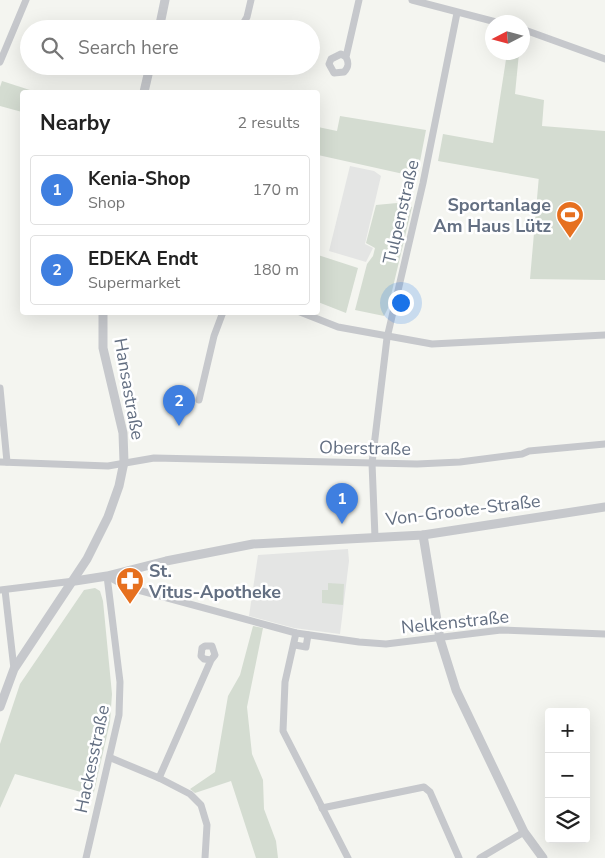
<!DOCTYPE html>
<meta charset="utf-8">
<style>
:root{--surface:#fff;--page:#f2f2f2;--text:#222;--muted:#767676;--line:#e0e0e0;--accent:#0b8043}
body{margin:0;font-family:"Nunito Sans",sans-serif;background:var(--page);color:var(--text)}
.controls{position:absolute;right:15px;bottom:15px;display:grid;overflow:hidden;border-radius:5px;box-shadow:0 5px 20px #0002}
.controls button{width:45px;height:45px;display:grid;place-items:center;padding:0;border:0;border-bottom:1px solid var(--line);background:var(--surface);color:var(--text);font:25px sans-serif}
.compass{position:absolute;left:485px;top:15px;width:45px;height:45px;border-radius:50%;background:var(--surface);box-shadow:0 5px 20px #0002;rotate:264deg}
.you{position:absolute;left:400px;top:302px;width:18px;height:18px;margin:-12px;border:4px solid #fff;border-radius:50%;background:#1a73e8;box-shadow:0 0 0 8px #1a73e833}
.badge{display:grid;place-items:center;width:32px;height:32px;border-radius:50%;background:var(--accent);color:#fff;font-size:16px;font-weight:700}
.pin{position:absolute;translate:-50% -41px;filter:drop-shadow(0 1px 2px #0008)}
.pin::after{content:'';position:absolute;top:26px;width:18px;height:15px;background:inherit;clip-path:polygon(0 0,100% 0,50% 100%)}
.list{margin:0;padding:0;list-style:none}
h2{display:flex;justify-content:space-between;align-items:center;height:65px;margin:0;padding:0 20px;font-size:21px}
h2 small{font-size:16px;font-weight:400;color:var(--muted)}
.list li{display:grid;grid-template-columns:32px 1fr auto;gap:15px;align-items:center;box-sizing:border-box;height:70px;margin:0 10px 10px;padding:0 10px;border:1px solid var(--line);border-radius:5px}
.list b{display:block;font-size:19px;white-space:nowrap}
.list p{margin:0;font-size:16px;white-space:nowrap;color:var(--muted)}
.list em{font-size:16px;font-style:normal;color:var(--muted)}
.icon{flex:none;width:28px;height:28px;fill:none;stroke:currentColor;stroke-width:2;stroke-linecap:round;stroke-linejoin:round}
.map{position:relative;flex:none;width:605px;height:858px;overflow:hidden}
.search{position:absolute;background:var(--surface);box-shadow:0 5px 20px #0002;left:20px;top:20px;width:300px;height:55px;display:flex;align-items:center;gap:12px;box-sizing:border-box;padding:0 18px;border-radius:28px;color:var(--muted);font-size:19px}
.panel{position:absolute;background:var(--surface);box-shadow:0 5px 20px #0002;left:20px;top:90px;width:300px;height:225px;border-radius:5px}
.map>svg:first-child{display:block}
.built{fill:#e4e5e4}
.green{fill:#d4dcd1}
.lines{fill:none;stroke-linecap:round;stroke-linejoin:round}
.minor{stroke:#c6c8cc;stroke-width:7}
.tertiary{stroke:#c6c8cc;stroke-width:9}
.labels{text-anchor:middle;dominant-baseline:central;stroke-width:5;stroke-linejoin:round;paint-order:stroke}
.poi-label{font-size:18px;font-weight:bold;fill:#636f82;stroke:#fff;text-anchor:end}
.street-label{font-size:18px;fill:#636f82;stroke:#fff}
</style>
<div class="map">
<svg width="605" height="858" viewBox="0 0 605 858">
<rect width="100%" height="100%" fill="#f4f5f0"/>
<!-- built -->
<g class="built">
<polygon points="350,166 374,171 381,176 365,244 373,248 366,262 329,251"/>
<polygon points="348,549 349,561 340,634 294,628 249,616 258,555"/>
</g>
<!-- green -->
<g class="green">
<polygon points="507,53 519,53 515,94 544,100 542,126 605,131 605,280 530,279 540,164 539,179 438,161 443,134 493,143"/>
<polygon points="2,81 36,92 22,92 22,112 0,106 0,87"/>
<polygon points="340,116 426,130 417,177 318,155 318,127 337,131"/>
<polygon points="397,203 412,207 388,308 384,316 355,310 367,264 373,256 375,248 366,243 376,205"/>
<polygon points="318,255 358,268 346,313 318,302"/>
<polygon points="328,583 344,584 343,605 322,603 322,590 328,590"/>
<polygon points="95,588 100,591 103,601 112,694 110,722 94,792 92,795 15,774 0,808 0,744 20,684 84,590"/>
<polygon points="253,626 263,628 247,707 252,754 263,780 264,809 276,841 278,858 256,858 231,781 195,793 190,789 215,772 228,696 240,675"/>
</g>
<g class="lines">
<!-- minor -->
<g class="minor">
<polyline points="412,0 496,22"/>
<polyline points="240,29 247,17 251,0"/>
<polyline points="522,29 605,59"/>
<path d="M346,57L341,54L331,59L329,64L334,73L344,72C349,67 349,63 346,57L359,0"/>
<polyline points="0,62 26,0"/>
<polyline points="300,312 338,327 432,344 605,335"/>
<polyline points="0,388 7,462"/>
<polyline points="199,400 214,336 223,312"/>
<polyline points="0,462 108,466 154,458 417,464 460,462 522,454 529,451 605,444"/>
<polyline points="375,537 372,463 387,338 423,183 457,13"/>
<polyline points="107,576 127,587 296,633 359,642 386,644 501,630 605,634"/>
<polyline points="0,590 74,581"/>
<polyline points="5,590 14,669"/>
<polyline points="296,633 285,682 283,731 348,858"/>
<polyline points="295,645 306,647 308,635"/>
<polyline points="111,758 159,778 190,794 201,805 207,825 205,858"/>
<polyline points="159,778 211,660 215,655 212,646 205,646 202,648 201,656 204,659 211,660"/>
<polyline points="322,808 424,787 430,792 459,858"/>
<polyline points="86,858 119,715 120,682 107,576"/>
<polyline points="480,858 524,832"/>
</g>
<!-- tertiary -->
<g class="tertiary">
<polyline points="159,29 165,0"/>
<polyline points="144,92 150,66"/>
<polyline points="423,535 440,639 456,690 524,832 543,858"/>
<polyline points="75,581 107,576 166,561 253,544 423,535 605,507"/>
<polyline points="0,707 14,669 87,559 108,517 119,486 124,462 123,433 103,348 103,312"/>
</g>
</g>
<!-- icons -->
<defs>
<symbol id="stadium-pin" viewBox="-11 -11 22 30"><path d="M0 17L-7.5 6A9.5 9.5 0 1 1 7.5 6Z" fill="#e6701f" stroke="#fff"/><path d="M0-5a6.5 5 0 1 0 0 10a6.5 5 0 1 0 0-10ZM-3.5-1.8h7v3.6h-7Z" fill="#fff"/></symbol>
<symbol id="pharmacy-pin" viewBox="-11 -11 22 30"><path d="M0 17L-7.5 6A9.5 9.5 0 1 1 7.5 6Z" fill="#e6701f" stroke="#fff"/><path d="M-2-6h4v4h4v4h-4v4h-4v-4h-4v-4h4Z" fill="#fff"/></symbol>
</defs>
<g fill-rule="evenodd">
<use href="#stadium-pin" x="554" y="199" width="32" height="43"/>
<use href="#pharmacy-pin" x="114" y="565" width="32" height="43"/>
</g>
<g class="labels">
<!-- poi labels -->
<g class="poi-label">
<text x="551" y="205">Sportanlage<tspan x="551" dy="21">Am Haus Lütz</tspan></text>
<text x="149" y="571" text-anchor="start">St.<tspan x="149" dy="21">Vitus-Apotheke</tspan></text>
</g>
<!-- street labels -->
<g class="street-label">
<text transform="translate(401 212) rotate(-77)">Tulpenstraße</text>
<text transform="translate(129 389) rotate(80)">Hansastraße</text>
<text transform="translate(365 448) rotate(1)">Oberstraße</text>
<text transform="translate(463 510) rotate(-7)">Von-Groote-Straße</text>
<text transform="translate(455 622) rotate(-6)">Nelkenstraße</text>
<text transform="translate(92 759) rotate(-78)">Hackesstraße</text>
</g>
</g>
</svg>
<div class="controls">
<button>+</button>
<button>−</button>
<button><svg class="icon" aria-label="layers" viewBox="0 0 24 24"><path d="M12 4l9 5-9 5-9-5zM3 14l9 5 9-5"/></svg></button>
</div>
<svg class="compass" viewBox="-18 -18 36 36"><path d="M0-13l5 13h-10z" fill="#e53935"/><path d="M0 13l5-13h-10z" fill="#767676"/></svg>
<div class="you"></div>
<div class="pin badge" style="left:342px;top:524px;background:#3f7fe0">1</div>
<div class="pin badge" style="left:179px;top:426px;background:#3f7fe0">2</div>
<div class="search"><svg class="icon" aria-label="search" viewBox="0 0 24 24"><circle cx="10" cy="10" r="6"/><path d="M15 15l6 6"/></svg>Search here</div>
<section class="panel">
<h2>Nearby<small>2 results</small></h2>
<ul class="list">
<li><span class="badge" style="background:#3f7fe0">1</span><div><b>Kenia-Shop</b><p>Shop</p></div><em>170 m</em></li>
<li><span class="badge" style="background:#3f7fe0">2</span><div><b>EDEKA Endt</b><p>Supermarket</p></div><em>180 m</em></li>
</ul>
</section>
</div>
